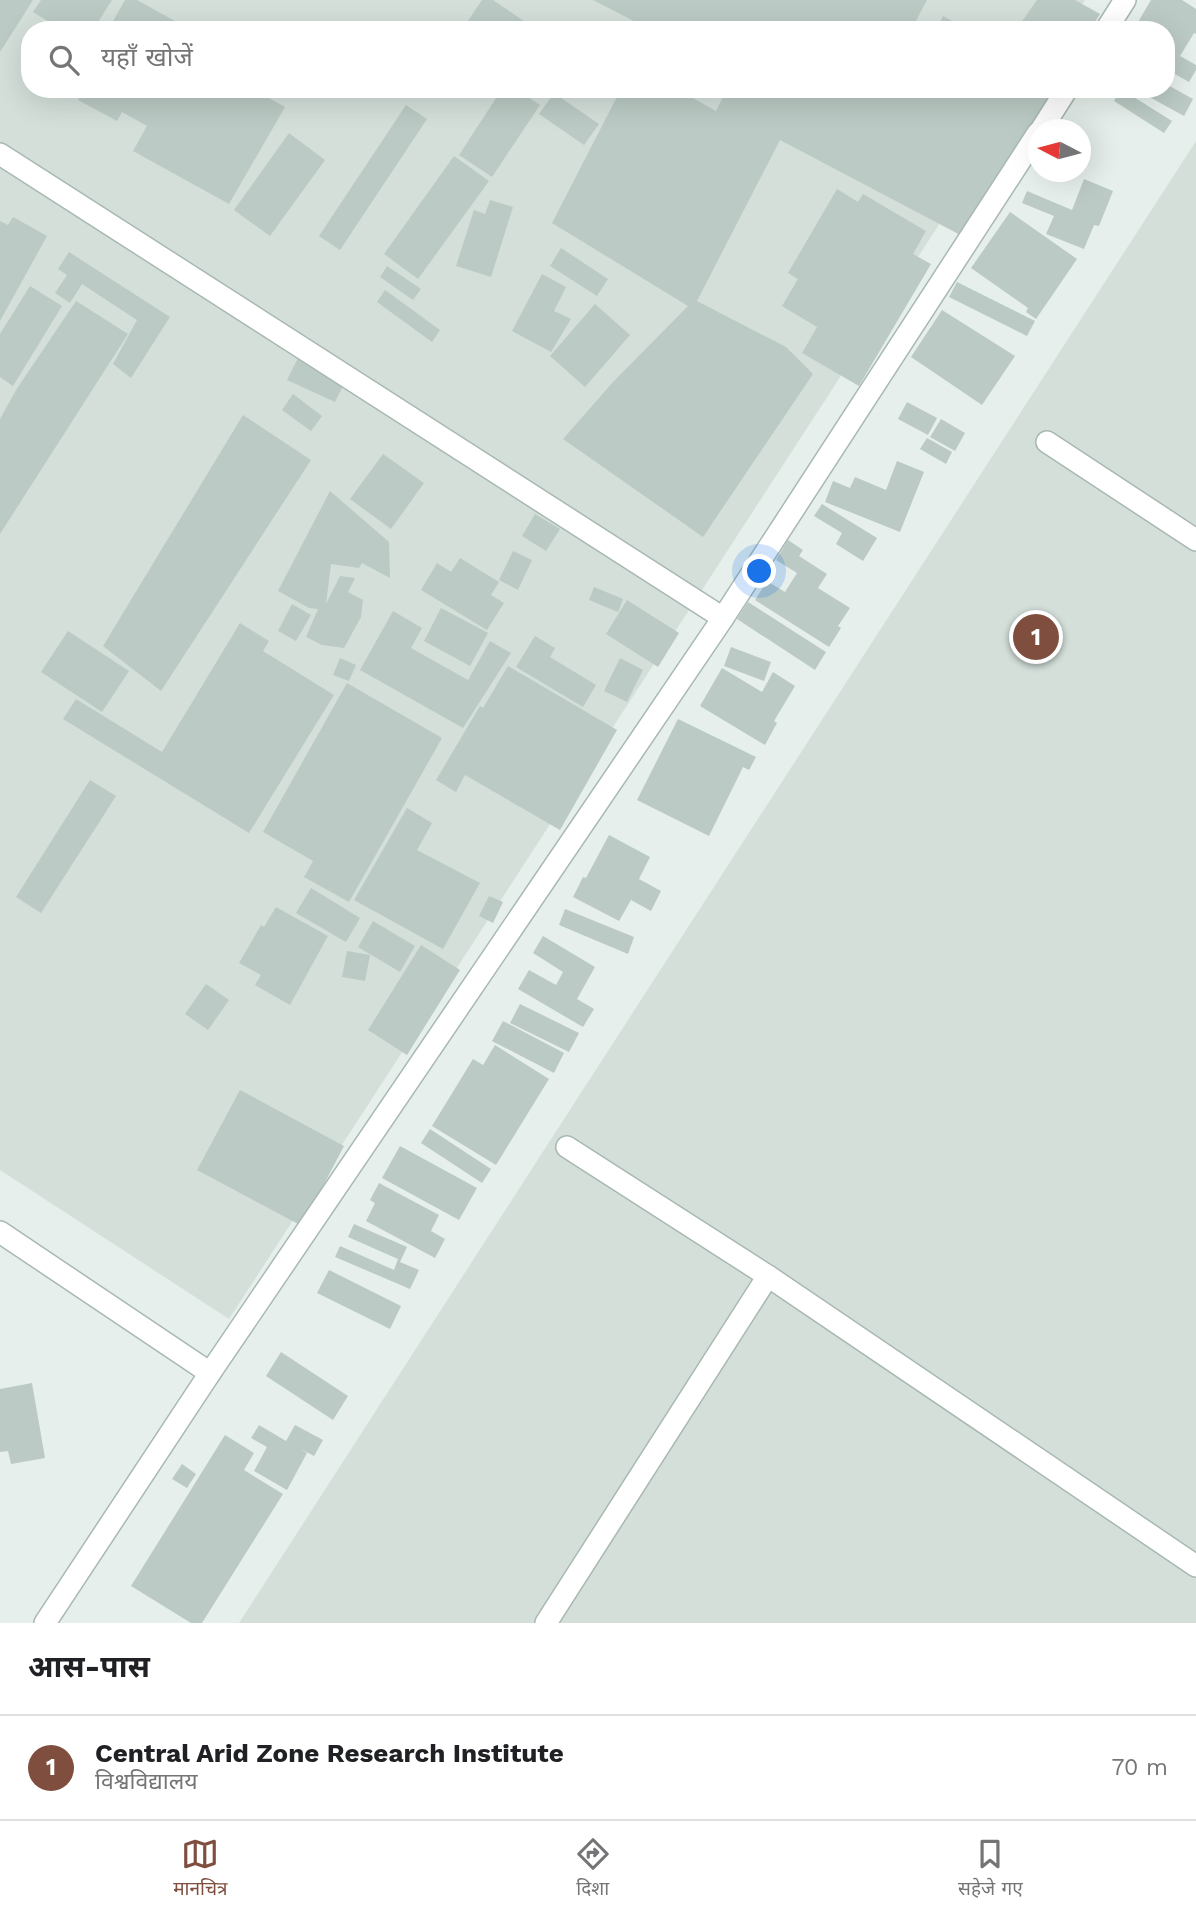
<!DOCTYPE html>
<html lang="hi">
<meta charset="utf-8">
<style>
:root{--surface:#fff;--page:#f2f2f2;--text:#202124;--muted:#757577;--line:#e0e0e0;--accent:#7f4e3f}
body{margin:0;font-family:"Work Sans","Noto Sans Devanagari",sans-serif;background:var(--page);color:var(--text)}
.compass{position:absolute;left:1028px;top:119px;width:63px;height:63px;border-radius:50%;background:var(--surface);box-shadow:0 7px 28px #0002;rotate:276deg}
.you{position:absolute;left:760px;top:572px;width:24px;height:24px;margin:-18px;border:5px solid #fff;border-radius:50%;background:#1a73e8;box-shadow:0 0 0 10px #1a73e833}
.badge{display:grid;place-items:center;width:46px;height:46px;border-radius:50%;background:var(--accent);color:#fff;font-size:23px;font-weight:700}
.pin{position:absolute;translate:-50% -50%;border:4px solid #fff;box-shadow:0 2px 7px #0006}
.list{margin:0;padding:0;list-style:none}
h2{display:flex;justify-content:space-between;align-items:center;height:91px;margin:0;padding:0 28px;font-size:30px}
h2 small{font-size:23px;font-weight:400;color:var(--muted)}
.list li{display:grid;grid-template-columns:46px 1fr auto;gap:21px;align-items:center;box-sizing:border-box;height:105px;padding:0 28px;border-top:2px solid var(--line)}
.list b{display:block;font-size:26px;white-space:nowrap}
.list p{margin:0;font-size:23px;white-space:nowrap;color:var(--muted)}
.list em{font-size:23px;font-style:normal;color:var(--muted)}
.icon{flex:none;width:38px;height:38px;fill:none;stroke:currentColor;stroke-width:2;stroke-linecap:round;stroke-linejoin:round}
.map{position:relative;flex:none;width:1196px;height:1623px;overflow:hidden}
.search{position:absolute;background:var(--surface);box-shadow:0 7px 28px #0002;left:21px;right:21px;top:21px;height:77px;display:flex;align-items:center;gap:18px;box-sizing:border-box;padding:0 24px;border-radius:28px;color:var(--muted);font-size:26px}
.sheet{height:196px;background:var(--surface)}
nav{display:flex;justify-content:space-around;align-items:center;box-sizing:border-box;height:98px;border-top:2px solid var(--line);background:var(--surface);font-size:19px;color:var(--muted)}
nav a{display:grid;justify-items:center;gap:4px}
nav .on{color:var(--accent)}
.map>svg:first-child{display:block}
.built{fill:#d4dfda}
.building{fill:#bbcac4}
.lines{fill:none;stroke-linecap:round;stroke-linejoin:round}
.minor-casing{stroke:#a8b8b2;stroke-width:24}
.minor{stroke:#fff;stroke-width:21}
</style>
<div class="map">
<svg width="1196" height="1623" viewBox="0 0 1196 1623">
<rect width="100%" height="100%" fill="#e6efeb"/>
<!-- built -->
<g class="built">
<polygon points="0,0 1085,0 1065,30 30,30 30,89 1027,89 229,1319 0,1170"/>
<polygon points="1196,141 1196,1623 239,1623 555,1133"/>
</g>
<!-- building -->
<g class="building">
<polygon points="0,0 33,0 0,52"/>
<polygon points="41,0 112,0 93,30 62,30 33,12"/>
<polygon points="125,0 137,0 191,30 108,30"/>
<polygon points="482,0 493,0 527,23 522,30 462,30"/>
<polygon points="593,0 927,0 911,30 651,30"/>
<polygon points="1037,0 1075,0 1100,14 1090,30 1016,30"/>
<polygon points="1151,0 1182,0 1196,9 1196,34 1194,33 1180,56 1196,65 1196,70 1189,82 1166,69 1166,30 1134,29"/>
<polygon points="943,16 969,30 936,30"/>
<polygon points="1166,84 1193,99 1184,116 1135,89 1166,89"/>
<polygon points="85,89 253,89 285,107 229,204 133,151 147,126 122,112 117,121 78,100"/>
<polygon points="502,89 516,89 540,105 492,177 459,155"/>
<polygon points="621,89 677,89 716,111 727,89 1055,89 966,238 780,140 697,301 786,347 813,374 703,537 563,439 614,381 688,306 552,223"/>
<polygon points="1121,89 1172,121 1164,133 1114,101"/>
<polygon points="554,93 599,124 584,145 539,114"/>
<polygon points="406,105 427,119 340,250 319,236"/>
<polygon points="289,133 325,160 270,236 234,210"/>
<polygon points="454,156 489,181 418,279 384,254"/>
<polygon points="1084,179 1113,191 1099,226 1094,225 1084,249 1046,234 1054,216 1022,203 1027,191 1072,210"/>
<polygon points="837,189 858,202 863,194 926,231 913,254 931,264 859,386 802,353 817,327 782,306 798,279 788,273"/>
<polygon points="490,200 513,207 491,277 456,266 474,210 485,214"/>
<polygon points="1010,212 1077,259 1036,319 1026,312 1028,308 971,268"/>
<polygon points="13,217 47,236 0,321 0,221 8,225"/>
<polygon points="561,248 608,279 597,296 550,266"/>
<polygon points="69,252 170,317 131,378 113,364 137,320 82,284 70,303 55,293 67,275 58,269"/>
<polygon points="387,266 421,289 413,300 380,277"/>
<polygon points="542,274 566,287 554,311 571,319 551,352 512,331"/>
<polygon points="957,282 1035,321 1027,336 949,297"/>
<polygon points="30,286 62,306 13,386 0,377 0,334"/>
<polygon points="385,290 440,330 432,342 377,302"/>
<polygon points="76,301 128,334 0,534 0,419 16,390"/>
<polygon points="595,304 630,335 585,387 550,356"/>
<polygon points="942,310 1015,356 982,405 911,357"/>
<polygon points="298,358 346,380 335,402 287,380"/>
<polygon points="293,394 322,416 311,431 282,410"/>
<polygon points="907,402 937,418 928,435 898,419"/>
<polygon points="243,415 311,460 161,691 103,646"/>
<polygon points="941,419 965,433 955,451 930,437"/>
<polygon points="927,438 952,452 946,464 920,449"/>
<polygon points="383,454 424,483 391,529 350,499"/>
<polygon points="897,461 924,472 900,532 825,502 833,481 850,488 855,477 886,490"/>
<polygon points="330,491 389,542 390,578 362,563 359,568 331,564 326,604 340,576 355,578 348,592 363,600 361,617 344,648 322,645 306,637 318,609 309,608 278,591"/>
<polygon points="822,504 877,538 863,561 836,544 842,533 814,516"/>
<polygon points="535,514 560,529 546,551 522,536"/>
<polygon points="788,540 803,550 799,556 827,574 818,588 850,608 838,626 841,628 829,647 755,600 767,581 785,592 797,573 776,560"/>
<polygon points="513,551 532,560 518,590 499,580"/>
<polygon points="460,558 499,582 491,595 504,603 487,630 421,590 437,563 451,572"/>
<polygon points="594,587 623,599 618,612 589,600"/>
<polygon points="627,600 679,633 658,667 606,634"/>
<polygon points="748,602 826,652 815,670 737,619"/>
<polygon points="292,604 311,615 296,641 278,631"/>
<polygon points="441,608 488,633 470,666 424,641"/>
<polygon points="393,611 422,628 411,648 468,680 490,641 511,653 463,728 360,670"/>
<polygon points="240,623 269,641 263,651 334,695 249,833 63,719 76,699 162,752"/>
<polygon points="68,631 129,671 102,712 41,672"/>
<polygon points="535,636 555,648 550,657 596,685 583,707 516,667"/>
<polygon points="731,647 771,662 764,681 724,666"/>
<polygon points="340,658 356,665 349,681 333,675"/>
<polygon points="620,658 643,670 627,702 604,691"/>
<polygon points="508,666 617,730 560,830 465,775 456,792 436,780 480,706 483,708"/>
<polygon points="722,668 762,692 773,672 795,686 774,721 777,723 765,745 700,706"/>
<polygon points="347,683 442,738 349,902 304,877 313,861 263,832"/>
<polygon points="678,719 756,757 749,770 743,767 709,836 637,800"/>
<polygon points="90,780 116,796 41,913 16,897"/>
<polygon points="407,808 432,823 417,850 480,883 443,949 354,900"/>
<polygon points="609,835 650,857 639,879 661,891 651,911 631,900 619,921 573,897 583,877 586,878"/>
<polygon points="311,888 360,918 346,942 296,913"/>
<polygon points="489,896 503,902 493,923 479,916"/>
<polygon points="276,907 328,936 290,1005 255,985 261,975 239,963 261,925 264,927"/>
<polygon points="565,909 634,937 628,954 559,925"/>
<polygon points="373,921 415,946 400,972 358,947"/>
<polygon points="543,936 595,967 577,999 594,1009 583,1027 518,989 529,970 556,985 563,972 533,953"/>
<polygon points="421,945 460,970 407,1055 368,1030"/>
<polygon points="347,951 370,955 365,981 342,977"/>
<polygon points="206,984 229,1000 208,1030 185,1014"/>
<polygon points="520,1004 579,1033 569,1052 510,1023"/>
<polygon points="503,1021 564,1053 554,1073 492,1041"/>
<polygon points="495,1045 549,1079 496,1165 432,1126 473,1059 483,1065"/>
<polygon points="240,1090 344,1146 302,1226 197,1170"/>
<polygon points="430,1129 491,1169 482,1183 421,1143"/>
<polygon points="400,1146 477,1188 459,1220 382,1178"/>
<polygon points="379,1183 439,1215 431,1231 445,1239 435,1258 366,1221 375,1203 370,1200"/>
<polygon points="354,1224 407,1247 400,1262 419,1270 410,1289 335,1257 340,1246 394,1270 398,1259 348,1237"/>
<polygon points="329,1270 401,1306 390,1329 317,1293"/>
<polygon points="281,1352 348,1396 333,1420 266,1376"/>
<polygon points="32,1383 45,1458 11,1464 8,1451 0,1452 0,1389"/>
<polygon points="259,1425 286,1441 295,1425 323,1440 314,1456 301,1449 307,1453 287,1490 254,1471 267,1447 251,1438"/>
<polygon points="225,1435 254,1453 244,1470 283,1494 202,1623 191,1623 131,1586"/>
<polygon points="182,1464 196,1474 187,1488 172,1479"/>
</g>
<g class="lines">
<defs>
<g id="minor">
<polyline points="1106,30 1125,0"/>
<polyline points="1041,130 1067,89"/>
<polyline points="0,154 723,618"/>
<polyline points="1047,442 1196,540"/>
<polyline points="567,1147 768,1276 1196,1566"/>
<polyline points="0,1232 210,1373"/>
<polyline points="45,1623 210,1373 723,618 1038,133"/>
<polyline points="546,1623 768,1276"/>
</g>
</defs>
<!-- minor casing -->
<use href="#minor" class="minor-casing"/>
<!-- minor -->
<use href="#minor" class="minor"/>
</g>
</svg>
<svg class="compass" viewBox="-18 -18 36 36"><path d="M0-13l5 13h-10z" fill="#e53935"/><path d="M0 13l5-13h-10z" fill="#757577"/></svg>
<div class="you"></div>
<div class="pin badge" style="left:1036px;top:637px">1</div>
<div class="search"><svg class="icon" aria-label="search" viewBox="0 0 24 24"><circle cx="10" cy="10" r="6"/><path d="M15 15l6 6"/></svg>यहाँ खोजें</div>
</div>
<section class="sheet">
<h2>आस-पास<small></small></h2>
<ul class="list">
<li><span class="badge">1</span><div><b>Central Arid Zone Research Institute</b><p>विश्वविद्यालय</p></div><em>70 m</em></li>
</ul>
</section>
<nav>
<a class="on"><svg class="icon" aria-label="map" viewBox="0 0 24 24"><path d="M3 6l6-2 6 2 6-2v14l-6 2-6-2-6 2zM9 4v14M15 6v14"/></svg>मानचित्र</a>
<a><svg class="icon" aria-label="directions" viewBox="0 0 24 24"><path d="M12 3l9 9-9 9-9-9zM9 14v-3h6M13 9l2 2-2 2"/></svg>दिशा</a>
<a><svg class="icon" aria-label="saved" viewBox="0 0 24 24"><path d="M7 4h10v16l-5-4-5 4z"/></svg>सहेजे गए</a>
</nav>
